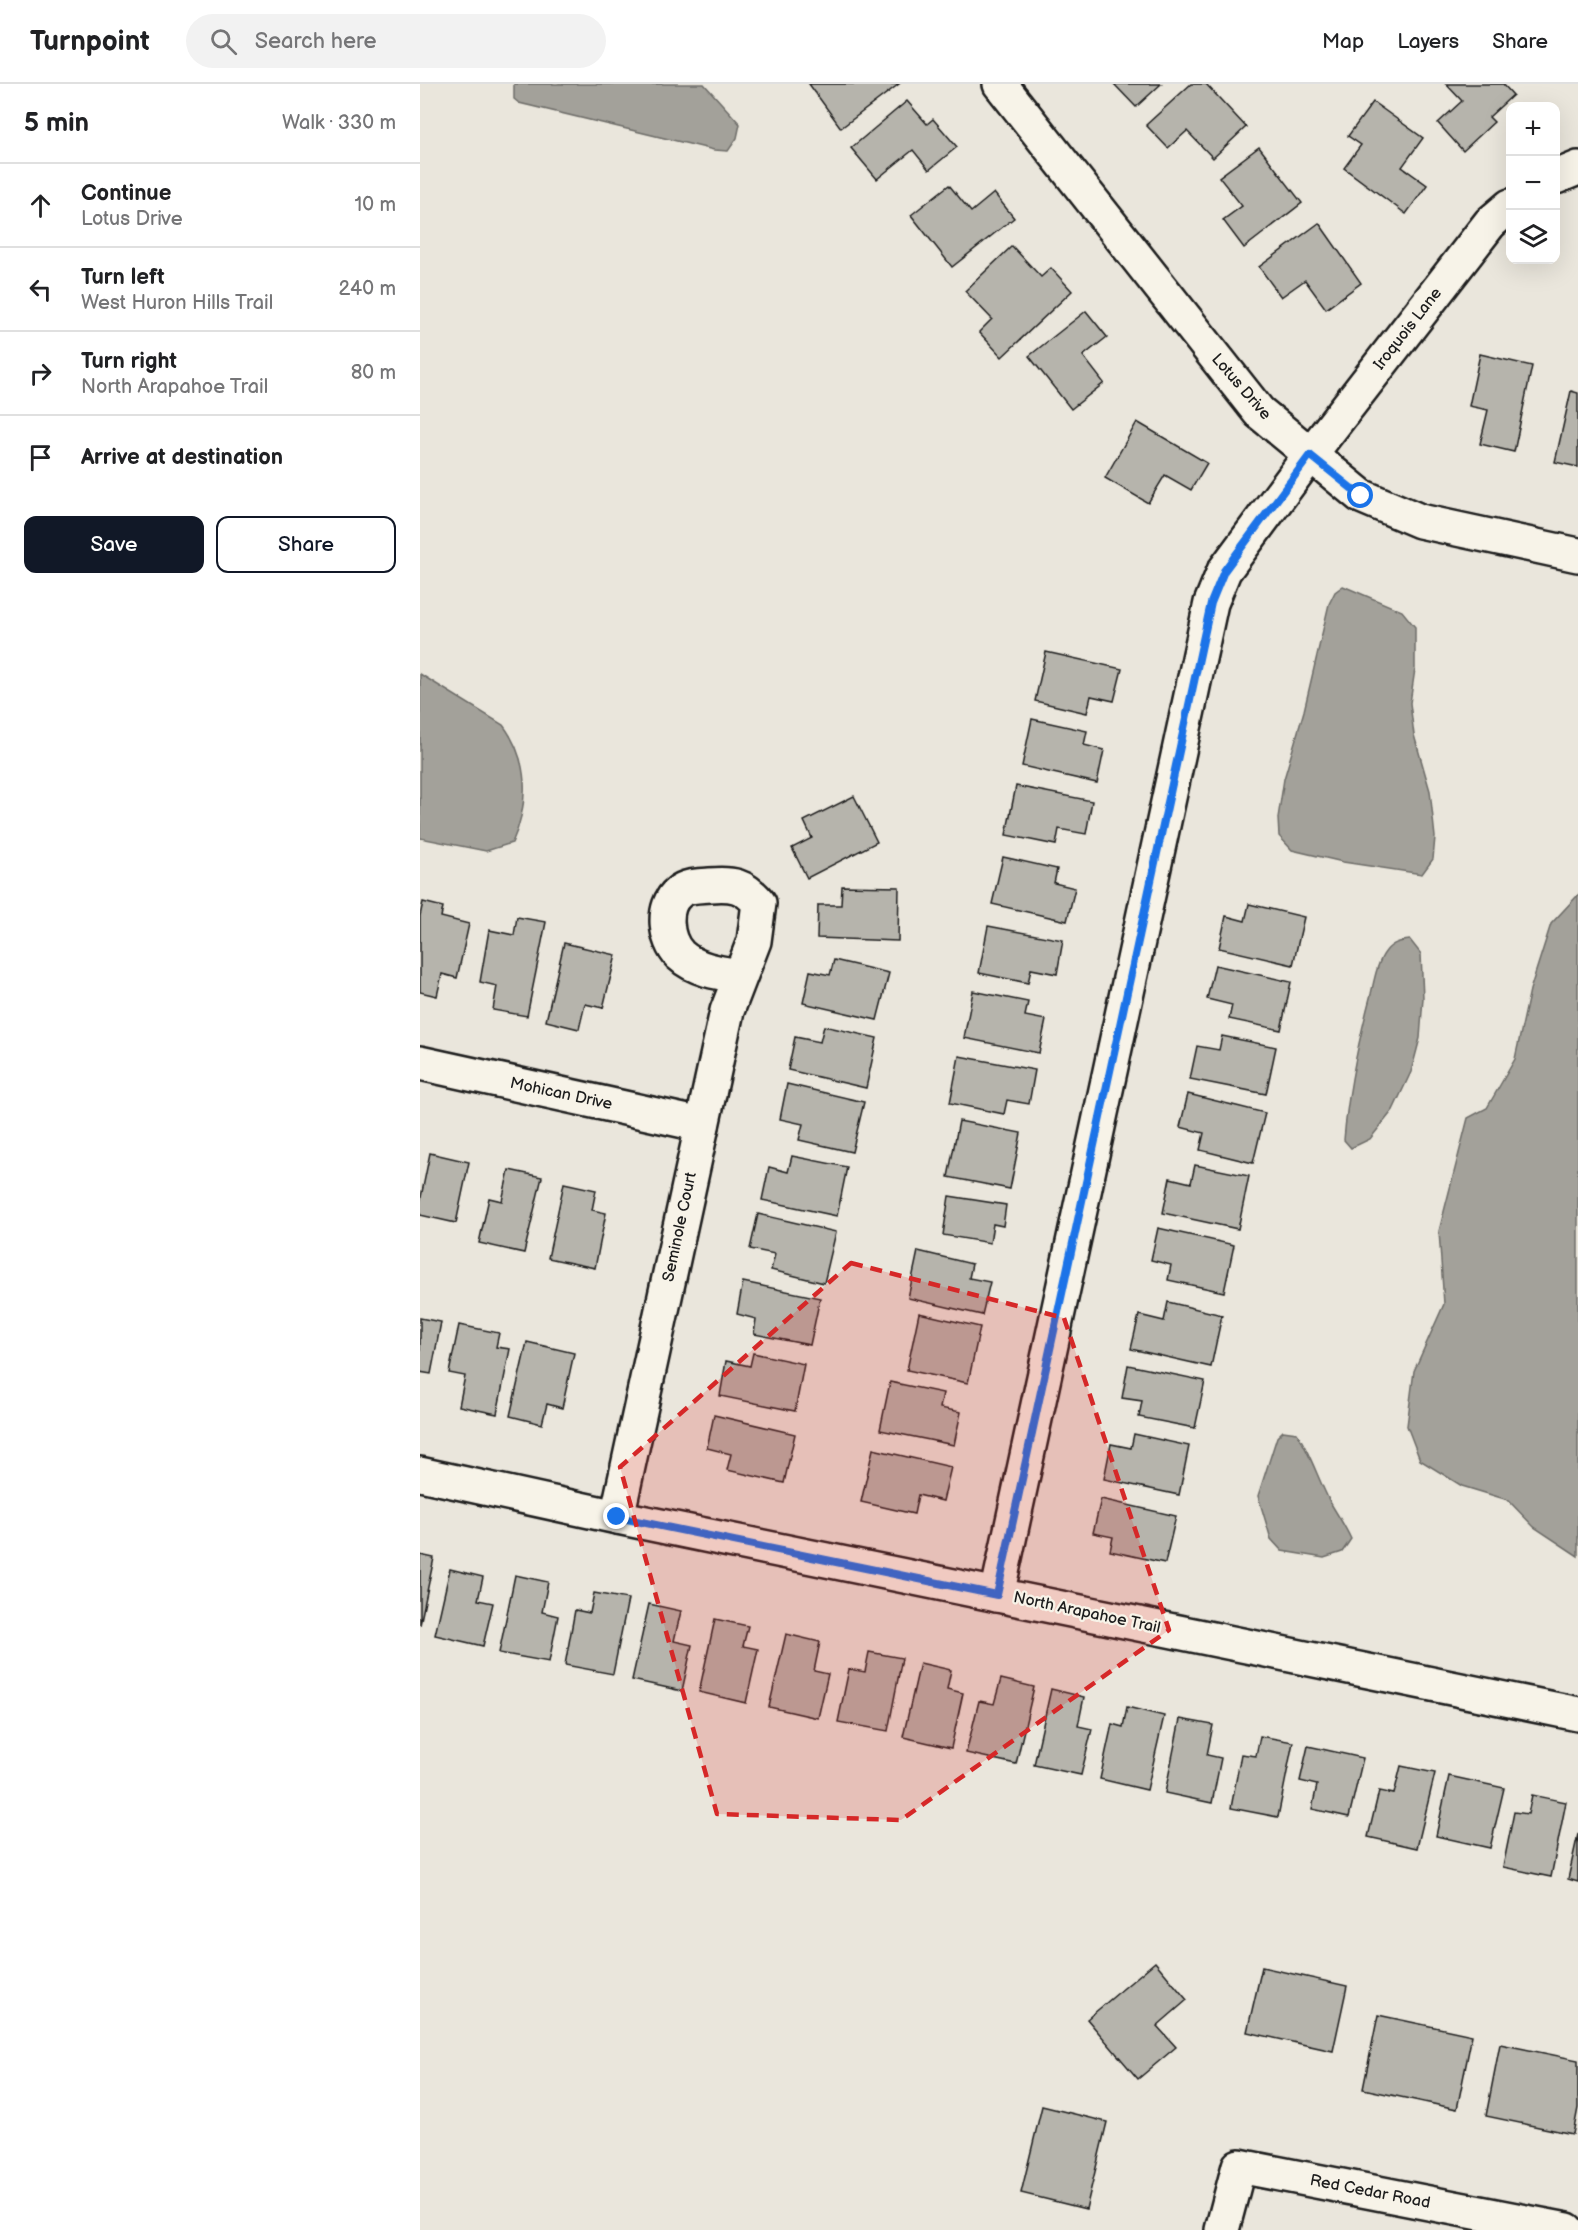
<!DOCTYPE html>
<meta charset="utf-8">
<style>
:root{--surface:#fff;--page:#f2f2f2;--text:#202124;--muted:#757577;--line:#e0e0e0;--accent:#111827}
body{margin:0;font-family:"Balsamiq Sans",sans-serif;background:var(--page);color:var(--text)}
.controls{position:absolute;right:18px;top:18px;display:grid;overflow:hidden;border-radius:12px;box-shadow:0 6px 24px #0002}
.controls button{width:54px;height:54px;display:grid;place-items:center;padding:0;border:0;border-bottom:2px solid var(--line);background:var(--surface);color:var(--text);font:30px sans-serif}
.stop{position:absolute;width:18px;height:18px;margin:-14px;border:4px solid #1a73e8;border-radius:50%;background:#fff}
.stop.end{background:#1a73e8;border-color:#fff;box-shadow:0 2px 6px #0008}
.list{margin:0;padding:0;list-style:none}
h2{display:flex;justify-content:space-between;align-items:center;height:78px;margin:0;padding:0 24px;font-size:26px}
h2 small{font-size:20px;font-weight:400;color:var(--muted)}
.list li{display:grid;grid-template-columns:39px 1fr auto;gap:18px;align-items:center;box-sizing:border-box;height:84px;padding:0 24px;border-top:2px solid var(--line)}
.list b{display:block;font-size:22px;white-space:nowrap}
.list p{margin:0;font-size:20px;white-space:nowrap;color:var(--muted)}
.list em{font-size:20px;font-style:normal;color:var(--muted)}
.actions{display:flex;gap:12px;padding:18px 24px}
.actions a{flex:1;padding:14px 0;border:2px solid var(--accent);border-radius:12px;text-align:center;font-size:21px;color:var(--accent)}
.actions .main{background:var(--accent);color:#fff}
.icon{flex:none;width:33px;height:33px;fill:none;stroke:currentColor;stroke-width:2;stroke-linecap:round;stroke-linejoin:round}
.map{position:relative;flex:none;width:1158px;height:2146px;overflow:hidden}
header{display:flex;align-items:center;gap:36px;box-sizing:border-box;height:84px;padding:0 30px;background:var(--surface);border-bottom:2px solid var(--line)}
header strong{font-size:28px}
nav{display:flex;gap:33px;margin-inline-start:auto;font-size:21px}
.search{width:420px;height:54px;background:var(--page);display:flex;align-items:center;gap:15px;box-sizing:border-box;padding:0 21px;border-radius:33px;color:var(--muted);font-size:22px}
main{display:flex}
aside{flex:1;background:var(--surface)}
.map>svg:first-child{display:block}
.water{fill:#a3a19a;stroke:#6d6c68;stroke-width:1.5}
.building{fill:#b6b4ac;stroke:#1c1c1c;stroke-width:1.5}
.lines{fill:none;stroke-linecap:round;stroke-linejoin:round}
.minor-casing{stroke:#1c1c1c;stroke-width:38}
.minor{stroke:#f7f3e8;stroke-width:33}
.route{stroke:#1a73e8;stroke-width:8}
.marked{fill:#d62828;fill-opacity:0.2;stroke:#d62828;stroke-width:4.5;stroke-dasharray:12 8;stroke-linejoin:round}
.labels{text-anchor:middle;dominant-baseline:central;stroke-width:4.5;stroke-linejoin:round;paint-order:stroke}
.street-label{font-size:16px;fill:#1c1c1c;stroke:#f7f3e8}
</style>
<header>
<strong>Turnpoint</strong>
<div class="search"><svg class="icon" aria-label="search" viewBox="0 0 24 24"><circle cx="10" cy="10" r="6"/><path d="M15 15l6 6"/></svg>Search here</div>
<nav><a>Map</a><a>Layers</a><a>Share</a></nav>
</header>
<main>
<aside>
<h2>5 min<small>Walk · 330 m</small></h2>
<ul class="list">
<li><svg class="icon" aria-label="ahead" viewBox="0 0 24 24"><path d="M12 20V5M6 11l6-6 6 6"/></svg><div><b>Continue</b><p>Lotus Drive</p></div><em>10 m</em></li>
<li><svg class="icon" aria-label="left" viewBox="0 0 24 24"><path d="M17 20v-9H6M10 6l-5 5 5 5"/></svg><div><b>Turn left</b><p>West Huron Hills Trail</p></div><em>240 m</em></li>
<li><svg class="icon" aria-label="right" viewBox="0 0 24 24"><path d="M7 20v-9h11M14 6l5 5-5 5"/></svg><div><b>Turn right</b><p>North Arapahoe Trail</p></div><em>80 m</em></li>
<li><svg class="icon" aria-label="arrive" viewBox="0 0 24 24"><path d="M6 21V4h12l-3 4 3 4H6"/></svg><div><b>Arrive at destination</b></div></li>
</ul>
<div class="actions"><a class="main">Save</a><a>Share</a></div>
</aside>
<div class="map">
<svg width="1158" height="2146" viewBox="0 0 1158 2146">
<rect width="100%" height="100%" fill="#eae6dc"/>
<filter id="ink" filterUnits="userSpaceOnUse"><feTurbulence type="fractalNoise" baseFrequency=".0167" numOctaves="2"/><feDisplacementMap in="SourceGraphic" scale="12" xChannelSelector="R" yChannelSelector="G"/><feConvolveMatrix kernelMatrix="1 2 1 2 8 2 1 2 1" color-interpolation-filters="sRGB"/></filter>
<g filter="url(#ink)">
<!-- water -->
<g class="water">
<polygon points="94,0 284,0 320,40 317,54 308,67 294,66 99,19 94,15"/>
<polygon points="923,502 982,527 995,543 995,585 990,619 994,651 1010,707 1015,753 1013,775 1002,790 923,778 872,766 859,752 858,734 864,695 884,627 909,520 915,508"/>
<path d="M0,590L83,641C109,676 110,719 92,759L66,767L0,754Z"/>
<polygon points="1158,811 1158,1472 1114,1443 1088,1416 1042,1402 1000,1376 987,1342 994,1287 1024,1220 1019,1147 1048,1034 1067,1024 1095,975 1110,906 1131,840"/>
<path d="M990,856L1001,870L1003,914L1000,954L991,988L973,1026L950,1055L931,1064L924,1056C928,1006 938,959 951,910C954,897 957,878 966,867C972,859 980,857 990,856Z"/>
<path d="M863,1347L877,1349C891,1371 898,1395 910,1418C917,1430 925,1442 931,1455L922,1468L904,1474L862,1467L851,1455L838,1412L857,1353Z"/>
</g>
<!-- building -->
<g class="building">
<polygon points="389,0 479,0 421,44"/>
<polygon points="694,0 741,0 716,23"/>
<polygon points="771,0 786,0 826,43 793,74 767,47 748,64 726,41"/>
<polygon points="1026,0 1083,0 1093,11 1069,33 1074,38 1043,67 1018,39 1042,17"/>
<polygon points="487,17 507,40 513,35 537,63 509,86 493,66 457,95 431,64"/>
<polygon points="953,18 1003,54 982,83 1007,101 986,130 924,84 941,61 928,52"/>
<polygon points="839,63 882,119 824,164 803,136 822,122 799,93"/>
<polygon points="529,101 551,128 574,109 594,134 532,183 491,131"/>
<polygon points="899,139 941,199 906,225 885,196 861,213 839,183"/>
<polygon points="592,162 621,193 631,184 652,207 582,273 559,248 572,235 545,207"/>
<polygon points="666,227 687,253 663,272 684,299 651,325 609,272"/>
<polygon points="1060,270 1112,282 1094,368 1060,360 1068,326 1049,322"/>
<polygon points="1151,307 1158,309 1158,383 1135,378"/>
<polygon points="717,338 787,379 771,406 745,391 728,419 685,394"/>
<polygon points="626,568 702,585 694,617 671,612 667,629 615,617"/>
<polygon points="612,635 667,647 664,661 684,666 677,699 602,682"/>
<polygon points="596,702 672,717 666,750 639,745 636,761 586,751"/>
<polygon points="434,712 457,758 387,794 372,764 392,754 384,737"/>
<polygon points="583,773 637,785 634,799 655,804 647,837 572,820"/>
<polygon points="422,802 479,803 478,857 397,854 398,821 421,821"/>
<polygon points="3,818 23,823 21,833 49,840 37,894 22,890 17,912 0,908 0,832"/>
<polygon points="829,820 884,833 873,881 799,864 806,832 825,837"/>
<polygon points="97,833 126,838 107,932 73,926 77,902 60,898 69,846 94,851"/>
<polygon points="568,842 643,856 637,890 611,885 608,899 559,889"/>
<polygon points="144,859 196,871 183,924 165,920 159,945 126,937"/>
<polygon points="414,876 469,889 457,936 383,919 390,887 410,891"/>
<polygon points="795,881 871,898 861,946 809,935 812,921 787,915"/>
<polygon points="553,907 608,918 605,932 626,936 619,969 544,954"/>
<polygon points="404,942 457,954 446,1004 368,986 375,953 400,958"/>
<polygon points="802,952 856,963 846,1010 770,995 777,962 799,966"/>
<polygon points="539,972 615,986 609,1020 587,1016 584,1030 530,1019"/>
<polygon points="367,1000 444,1018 432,1068 379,1056 383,1040 360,1035"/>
<polygon points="768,1010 845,1029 833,1079 780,1066 784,1049 760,1043"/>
<polygon points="539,1037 601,1049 590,1105 528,1093"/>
<polygon points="10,1069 49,1078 36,1139 0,1131 0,1118"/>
<polygon points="372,1072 427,1083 417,1132 342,1116 349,1083 368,1088"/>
<polygon points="775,1081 829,1092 818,1145 743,1129 750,1094 771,1099"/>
<polygon points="89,1086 122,1093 104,1169 59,1159 69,1114 82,1117"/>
<polygon points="144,1099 176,1106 172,1126 186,1129 175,1184 128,1174"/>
<polygon points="529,1112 586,1121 583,1142 573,1140 570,1159 523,1151"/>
<polygon points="338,1130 416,1148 404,1199 351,1186 355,1170 330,1165"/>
<polygon points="738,1144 814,1161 804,1208 748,1196 751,1181 731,1176"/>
<polygon points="498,1167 552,1180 549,1194 570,1198 562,1231 488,1214"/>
<polygon points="323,1198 400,1214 390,1261 334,1250 336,1235 317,1230"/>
<polygon points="748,1218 802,1231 791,1283 711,1265 719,1231 744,1237"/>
<polygon points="499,1229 560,1243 548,1299 487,1286"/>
<polygon points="0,1234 21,1238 11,1290 0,1288"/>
<polygon points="39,1241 79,1249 76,1263 90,1265 77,1330 39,1322 45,1292 29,1289"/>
<polygon points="107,1258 154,1269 142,1324 127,1320 122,1340 90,1332"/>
<polygon points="333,1269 384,1280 375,1327 300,1312 306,1277 330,1282"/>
<polygon points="708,1281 785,1297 775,1344 719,1333 722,1317 702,1314"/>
<polygon points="470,1298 523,1309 520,1324 541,1328 534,1361 460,1346"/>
<polygon points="294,1331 375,1350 364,1399 307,1386 311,1370 287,1364"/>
<polygon points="714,1350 769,1362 759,1411 684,1395 691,1360 711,1364"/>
<polygon points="453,1365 531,1383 523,1417 498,1411 494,1430 441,1418"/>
<polygon points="681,1415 756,1432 745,1479 690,1467 693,1453 673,1449"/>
<polygon points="0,1471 14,1474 0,1541"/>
<polygon points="30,1485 63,1493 58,1516 73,1519 63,1562 15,1551"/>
<polygon points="95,1491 128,1498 122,1528 138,1532 129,1578 79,1569"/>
<polygon points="174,1509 208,1515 193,1590 145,1581 155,1526 170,1529"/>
<polygon points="229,1520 261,1527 254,1557 272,1561 262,1607 212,1596"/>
<polygon points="295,1535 328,1542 323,1562 338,1565 326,1619 279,1608"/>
<polygon points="366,1550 400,1558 394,1587 408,1590 398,1634 349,1623"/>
<polygon points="449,1568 482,1574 468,1647 418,1638 429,1585 445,1588"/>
<polygon points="500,1579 531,1586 527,1605 543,1609 531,1664 483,1653"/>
<polygon points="581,1595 614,1603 596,1680 546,1669 559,1617 574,1620"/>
<polygon points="631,1605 664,1613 658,1642 672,1645 661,1691 614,1681"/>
<polygon points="707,1623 744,1632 727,1706 680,1695 692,1640 703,1643"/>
<polygon points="760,1635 793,1641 787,1671 801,1674 792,1719 745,1709"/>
<polygon points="840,1652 873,1658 858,1733 811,1724 821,1670 836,1672"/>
<polygon points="888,1662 943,1674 929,1733 892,1725 897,1701 880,1697"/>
<polygon points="981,1682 1015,1689 997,1764 948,1753 959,1707 974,1710"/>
<polygon points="1029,1692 1084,1704 1070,1764 1016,1752"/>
<polygon points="1112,1711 1146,1718 1131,1793 1083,1783 1094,1728 1108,1730"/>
<polygon points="1158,1750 1158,1798 1148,1795"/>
<polygon points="735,1878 767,1916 737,1942 756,1963 718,1995 667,1935"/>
<polygon points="842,1883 927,1902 913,1967 827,1948"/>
<polygon points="958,1931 1052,1951 1037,2025 943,2005"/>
<polygon points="1080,1960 1158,1976 1158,2024 1153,2050 1066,2032"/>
<polygon points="622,2022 687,2038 666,2125 601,2109"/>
</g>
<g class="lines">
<defs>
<g id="minor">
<polyline points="580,0 839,328 941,412 1000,437 1158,471"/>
<polyline points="1136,93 1158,84"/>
<polyline points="0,979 282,1041"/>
<polyline points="0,1390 197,1433 1158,1630"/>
<path d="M197,1433L307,927L334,857L339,819C324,801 312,799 290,801C280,802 267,801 259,808C241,822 245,856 260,871C276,886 300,889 320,892"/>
<polyline points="577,1511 791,519 804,487 890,371 1070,139 1090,122"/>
<polyline points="802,2146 819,2082 1147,2146"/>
</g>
</defs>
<!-- minor casing -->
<use href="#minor" class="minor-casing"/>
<!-- minor -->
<use href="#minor" class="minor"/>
</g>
</g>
<g class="lines" filter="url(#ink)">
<!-- route -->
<polyline class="route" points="197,1433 577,1511 791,519 804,487 890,371 941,412"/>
</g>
<!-- marked area -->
<path class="marked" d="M431,1179L644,1234L749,1546L481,1736L297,1730L200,1383Z"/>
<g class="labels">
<!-- street labels -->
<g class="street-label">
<text transform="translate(988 245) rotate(-52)">Iroquois Lane</text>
<text transform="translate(821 303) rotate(49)">Lotus Drive</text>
<text transform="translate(141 1010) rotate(12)">Mohican Drive</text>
<text transform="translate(260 1143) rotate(-78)">Seminole Court</text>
<text transform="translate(667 1529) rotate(12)">North Arapahoe Trail</text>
<text transform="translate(950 2108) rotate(11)">Red Cedar Road</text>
</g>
</g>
</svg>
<div class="controls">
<button>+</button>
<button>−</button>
<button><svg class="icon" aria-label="layers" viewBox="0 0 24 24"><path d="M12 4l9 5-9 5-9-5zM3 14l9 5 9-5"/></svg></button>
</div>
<div class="stop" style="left:941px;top:412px"></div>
<div class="stop end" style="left:197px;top:1433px"></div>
</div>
</main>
